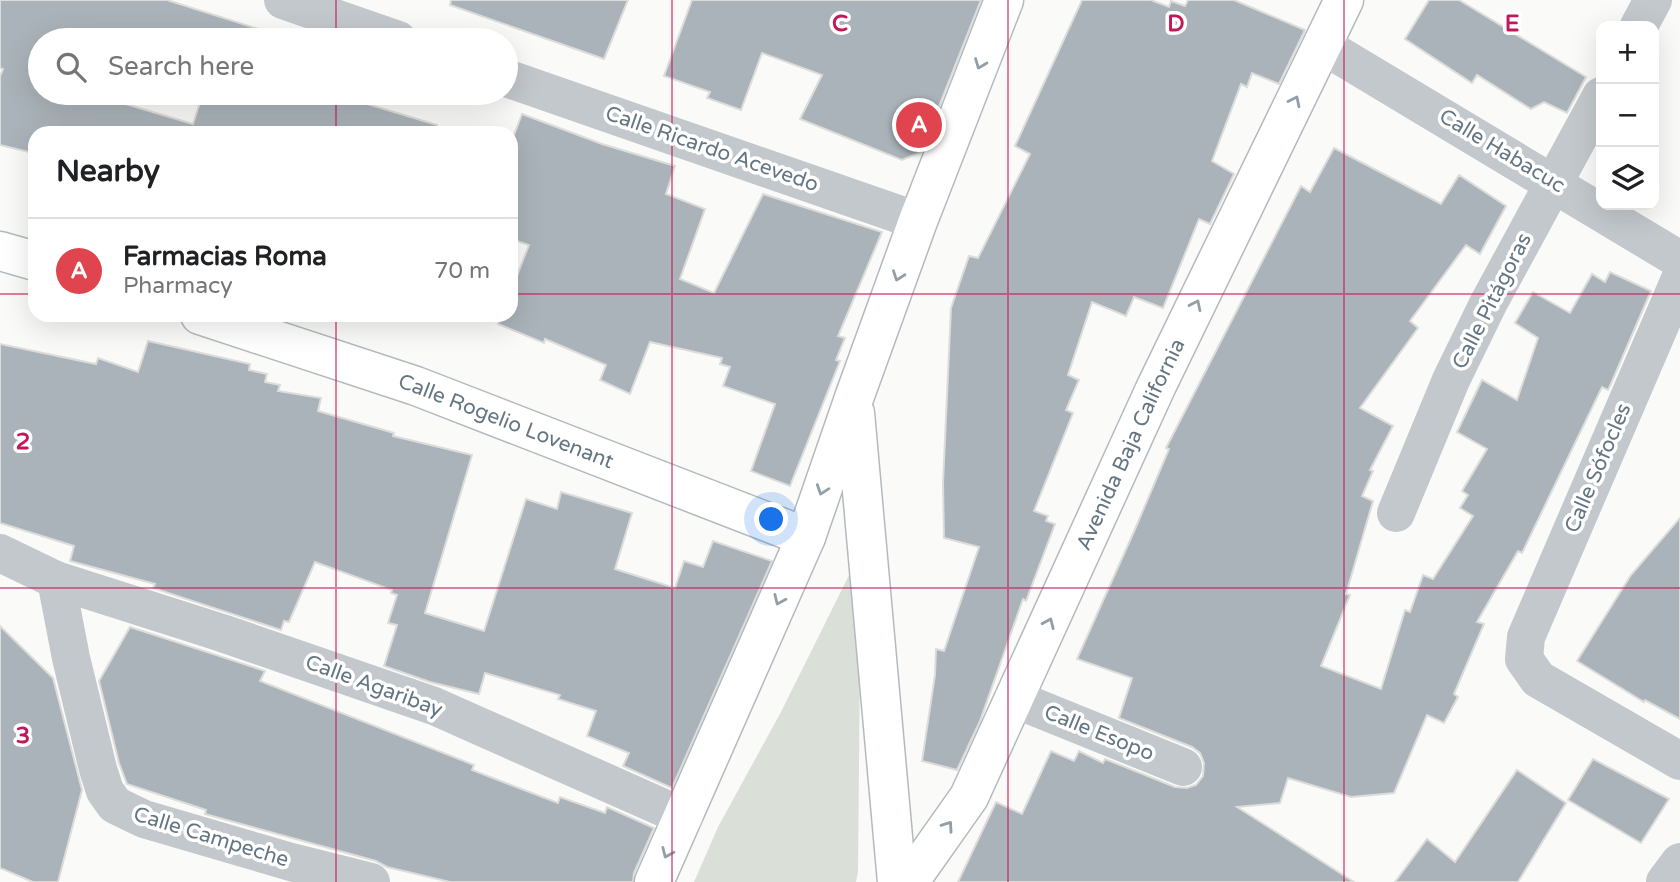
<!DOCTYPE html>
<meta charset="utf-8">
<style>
:root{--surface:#fff;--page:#f6f6f6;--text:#202124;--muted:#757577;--line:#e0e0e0;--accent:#e4572e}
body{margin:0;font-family:"Varela Round",sans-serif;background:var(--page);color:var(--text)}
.controls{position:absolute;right:21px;top:21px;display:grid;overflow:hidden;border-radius:14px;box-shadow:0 7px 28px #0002}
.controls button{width:63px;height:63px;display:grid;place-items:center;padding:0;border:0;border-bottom:2px solid var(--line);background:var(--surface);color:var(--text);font:35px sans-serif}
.you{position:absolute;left:772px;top:520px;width:24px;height:24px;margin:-18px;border:5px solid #fff;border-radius:50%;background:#1a73e8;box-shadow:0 0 0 10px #1a73e833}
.badge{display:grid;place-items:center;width:46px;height:46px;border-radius:50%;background:var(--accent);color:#fff;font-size:23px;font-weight:700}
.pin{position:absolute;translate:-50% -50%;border:4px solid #fff;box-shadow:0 2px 7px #0006}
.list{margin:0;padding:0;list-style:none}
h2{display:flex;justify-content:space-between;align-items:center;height:91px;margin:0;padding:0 28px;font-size:30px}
h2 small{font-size:23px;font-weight:400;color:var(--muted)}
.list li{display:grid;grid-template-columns:46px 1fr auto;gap:21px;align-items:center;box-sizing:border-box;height:105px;padding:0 28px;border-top:2px solid var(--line)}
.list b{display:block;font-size:26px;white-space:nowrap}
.list p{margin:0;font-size:23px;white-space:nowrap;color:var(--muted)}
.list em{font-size:23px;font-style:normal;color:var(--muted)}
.icon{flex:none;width:38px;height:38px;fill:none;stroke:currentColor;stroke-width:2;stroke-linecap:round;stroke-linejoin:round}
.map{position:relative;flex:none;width:1680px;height:882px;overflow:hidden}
.search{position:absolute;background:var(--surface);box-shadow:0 7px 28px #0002;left:28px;top:28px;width:490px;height:77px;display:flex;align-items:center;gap:18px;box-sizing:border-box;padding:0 24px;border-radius:38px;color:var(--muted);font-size:26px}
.panel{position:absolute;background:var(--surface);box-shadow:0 7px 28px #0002;left:28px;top:126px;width:490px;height:196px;border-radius:21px}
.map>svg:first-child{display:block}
.green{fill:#dadfd7}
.building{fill:#aab3b9;stroke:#dcdcda;stroke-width:2}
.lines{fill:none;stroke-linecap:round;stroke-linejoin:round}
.secondary-casing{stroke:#b3babf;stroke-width:41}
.street{stroke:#c3c8cc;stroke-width:38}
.secondary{stroke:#fff;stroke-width:38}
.oneway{stroke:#939fa8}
.grid{fill:none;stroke:#c2185b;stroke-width:2;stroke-opacity:0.55}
.labels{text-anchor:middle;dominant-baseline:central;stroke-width:7;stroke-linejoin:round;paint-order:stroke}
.street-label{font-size:21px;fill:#657683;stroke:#fff}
.grid-label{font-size:23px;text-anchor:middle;font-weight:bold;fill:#c2185b;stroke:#fff;stroke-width:7;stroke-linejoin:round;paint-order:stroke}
</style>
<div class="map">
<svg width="1680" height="882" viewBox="0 0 1680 882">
<rect width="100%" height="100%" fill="#fafaf8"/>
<!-- green -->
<polygon class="green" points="861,551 858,872 856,882 694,882 718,827 781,712"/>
<!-- building -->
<g class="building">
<polygon points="0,0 167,0 271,33 270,40 40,40 40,93 114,93 112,100 193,124 203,93 331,93 437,125 436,133 35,133 33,153 0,145 0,76 3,69 0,68"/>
<polygon points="451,0 628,0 604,59 450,5"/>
<polygon points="692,0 981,0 921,152 902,160 800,119 822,75 762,53 741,110 707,98 710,92 664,76"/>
<polygon points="1082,0 1151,0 1169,7 1171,1 1185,6 1188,0 1234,0 1305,30 1279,84 1252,73 1247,87 1241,84 1212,161 1234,174 1210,224 1199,219 1163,308 1134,297 1126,316 1092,302 1068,375 1079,380 1066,410 1073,413 1034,511 1048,516 1046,521 1055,524 1026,601 1023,599 980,721 957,770 922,761 935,675 936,649 944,651 979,547 944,538 943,483 951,308 969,256 978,258 1030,154 1015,146"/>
<polygon points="1429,0 1459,0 1586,77 1567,113 1544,102 1531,109 1477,75 1472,83 1405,39"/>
<polygon points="522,114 602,144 675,166 666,194 705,209 680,279 714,293 763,194 882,232 838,336 845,338 836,360 840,361 790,486 751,471 775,404 723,386 730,367 720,364 722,358 650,342 630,394 600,380 606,365 545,339 544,343 498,324 501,315 511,315 511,291 529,245 511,239 511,143"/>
<polygon points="1334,148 1441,204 1459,175 1506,206 1480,254 1466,245 1410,321 1418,328 1360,408 1393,426 1370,470 1373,471 1362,496 1373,501 1346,594 1350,595 1321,666 1381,689 1405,610 1410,612 1423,575 1433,579 1473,516 1460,508 1468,495 1462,491 1487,449 1457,432 1482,380 1517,400 1538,338 1515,323 1533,292 1570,313 1592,274 1605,282 1610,272 1651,291 1610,386 1608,390 1602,387 1522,553 1518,551 1477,622 1484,624 1454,694 1458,697 1444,723 1427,715 1394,793 1351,797 1288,778 1280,803 1237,807 1354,882 958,882 996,802 1022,814 1051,751 1074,761 1079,751 1103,763 1105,759 1175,787 1187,788 1196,785 1203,776 1204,763 1200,753 1192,747 1119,718 1132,678 1077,659 1136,527 1169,449 1166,448 1301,186 1310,192"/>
<polygon points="148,341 250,364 249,370 267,374 265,382 280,385 278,391 321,398 318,411 394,433 393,436 472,455 425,613 484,631 526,499 557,509 561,492 632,513 615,569 675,588 684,561 703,567 713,541 772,561 672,788 623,766 629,753 587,736 596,711 558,699 560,695 485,673 479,694 430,682 384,666 397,625 388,623 397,595 391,593 392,590 315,562 289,622 284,621 281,630 153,588 155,584 70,561 74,546 0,523 0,344 96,364 98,358 138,372"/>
<polygon points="1680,518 1680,719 1645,700 1644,702 1577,661 1631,575"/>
<polygon points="0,626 53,678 82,790 58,882 33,882 0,868"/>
<polygon points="130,627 265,671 260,681 474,765 472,770 558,803 560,797 605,813 607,807 654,828 634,873 633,882 450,882 387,867 376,861 205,814 206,810 127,784 119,763 99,681"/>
<polygon points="1593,759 1669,799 1641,843 1568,800"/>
<polygon points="1517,770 1566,803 1518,882 1395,882 1427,839 1455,862"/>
</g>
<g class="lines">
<defs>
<g id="secondary">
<polyline points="0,251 35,261"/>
<path id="s1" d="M200,315L416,386L806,537"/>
<polyline points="855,413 897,882"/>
<polyline points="654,882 806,537 854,398 918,221 1004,0"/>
<path id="s2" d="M909,882L969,797L1156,387L1344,0"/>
</g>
</defs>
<!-- secondary casing -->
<use href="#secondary" class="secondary-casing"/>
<!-- street -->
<g class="street">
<polyline points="283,0 398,40"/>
<polyline points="1639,26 1653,0"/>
<polyline points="1322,45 1680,260"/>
<polyline points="506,78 918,221"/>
<polyline points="1680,279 1526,637 1524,659 1538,679 1680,761"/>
<polyline points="1396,513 1451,380 1488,304 1601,96"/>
<polyline points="0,553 56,580 222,633 434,706 684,817"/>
<polyline points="56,580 71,658 98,769 105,791 115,805 144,819 291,862 371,882"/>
<polyline points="1015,699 1183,767"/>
<polyline points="1665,882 1680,862"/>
</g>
<!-- secondary -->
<use href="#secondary" class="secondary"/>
</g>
<!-- one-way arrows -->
<defs><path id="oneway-chevron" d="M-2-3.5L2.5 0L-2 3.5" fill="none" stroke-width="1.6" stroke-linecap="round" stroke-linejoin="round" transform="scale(1.75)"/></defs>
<g class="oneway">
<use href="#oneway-chevron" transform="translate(980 64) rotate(111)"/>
<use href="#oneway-chevron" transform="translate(1295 101) rotate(-64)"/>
<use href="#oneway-chevron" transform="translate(898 276) rotate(110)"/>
<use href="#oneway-chevron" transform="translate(1196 305) rotate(-64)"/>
<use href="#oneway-chevron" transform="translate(822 490) rotate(109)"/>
<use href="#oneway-chevron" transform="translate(779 600) rotate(114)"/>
<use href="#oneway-chevron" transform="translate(1049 623) rotate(-66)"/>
<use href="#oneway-chevron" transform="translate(948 826) rotate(-55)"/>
<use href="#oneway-chevron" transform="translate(667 853) rotate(114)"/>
</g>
<!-- grid -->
<path class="grid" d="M336,0V40M672,0V882M1008,0V882M1344,0V882M336,93V133M0,294H35M511,294H1680M336,315V882M0,588H1680"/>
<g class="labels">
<!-- street labels -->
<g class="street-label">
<text transform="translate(712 149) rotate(19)">Calle Ricardo Acevedo</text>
<text transform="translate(1502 151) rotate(31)">Calle Habacuc</text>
<text transform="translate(1492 301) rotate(-63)">Calle Pitágoras</text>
<text stroke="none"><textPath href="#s1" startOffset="324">Calle Rogelio Lovenant</textPath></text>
<text stroke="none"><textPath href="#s2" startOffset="492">Avenida Baja California</textPath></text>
<text transform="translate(1598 468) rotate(-67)">Calle Sófocles</text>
<text transform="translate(374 686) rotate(20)">Calle Agaribay</text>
<text transform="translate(1099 733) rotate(22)">Calle Esopo</text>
<text transform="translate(211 837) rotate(17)">Calle Campeche</text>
</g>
</g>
<g class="grid-label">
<text x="840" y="31">C</text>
<text x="1176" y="31">D</text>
<text x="1512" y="31">E</text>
<text x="23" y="449">2</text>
<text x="23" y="743">3</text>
</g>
</svg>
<div class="controls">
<button>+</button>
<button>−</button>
<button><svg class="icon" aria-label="layers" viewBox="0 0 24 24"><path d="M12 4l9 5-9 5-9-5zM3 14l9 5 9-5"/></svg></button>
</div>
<div class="you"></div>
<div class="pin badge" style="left:919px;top:125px;background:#e0444e">A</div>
<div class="search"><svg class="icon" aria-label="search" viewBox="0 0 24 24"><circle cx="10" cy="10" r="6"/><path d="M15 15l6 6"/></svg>Search here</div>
<section class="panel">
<h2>Nearby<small></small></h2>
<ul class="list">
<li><span class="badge" style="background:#e0444e">A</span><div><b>Farmacias Roma</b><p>Pharmacy</p></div><em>70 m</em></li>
</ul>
</section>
</div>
